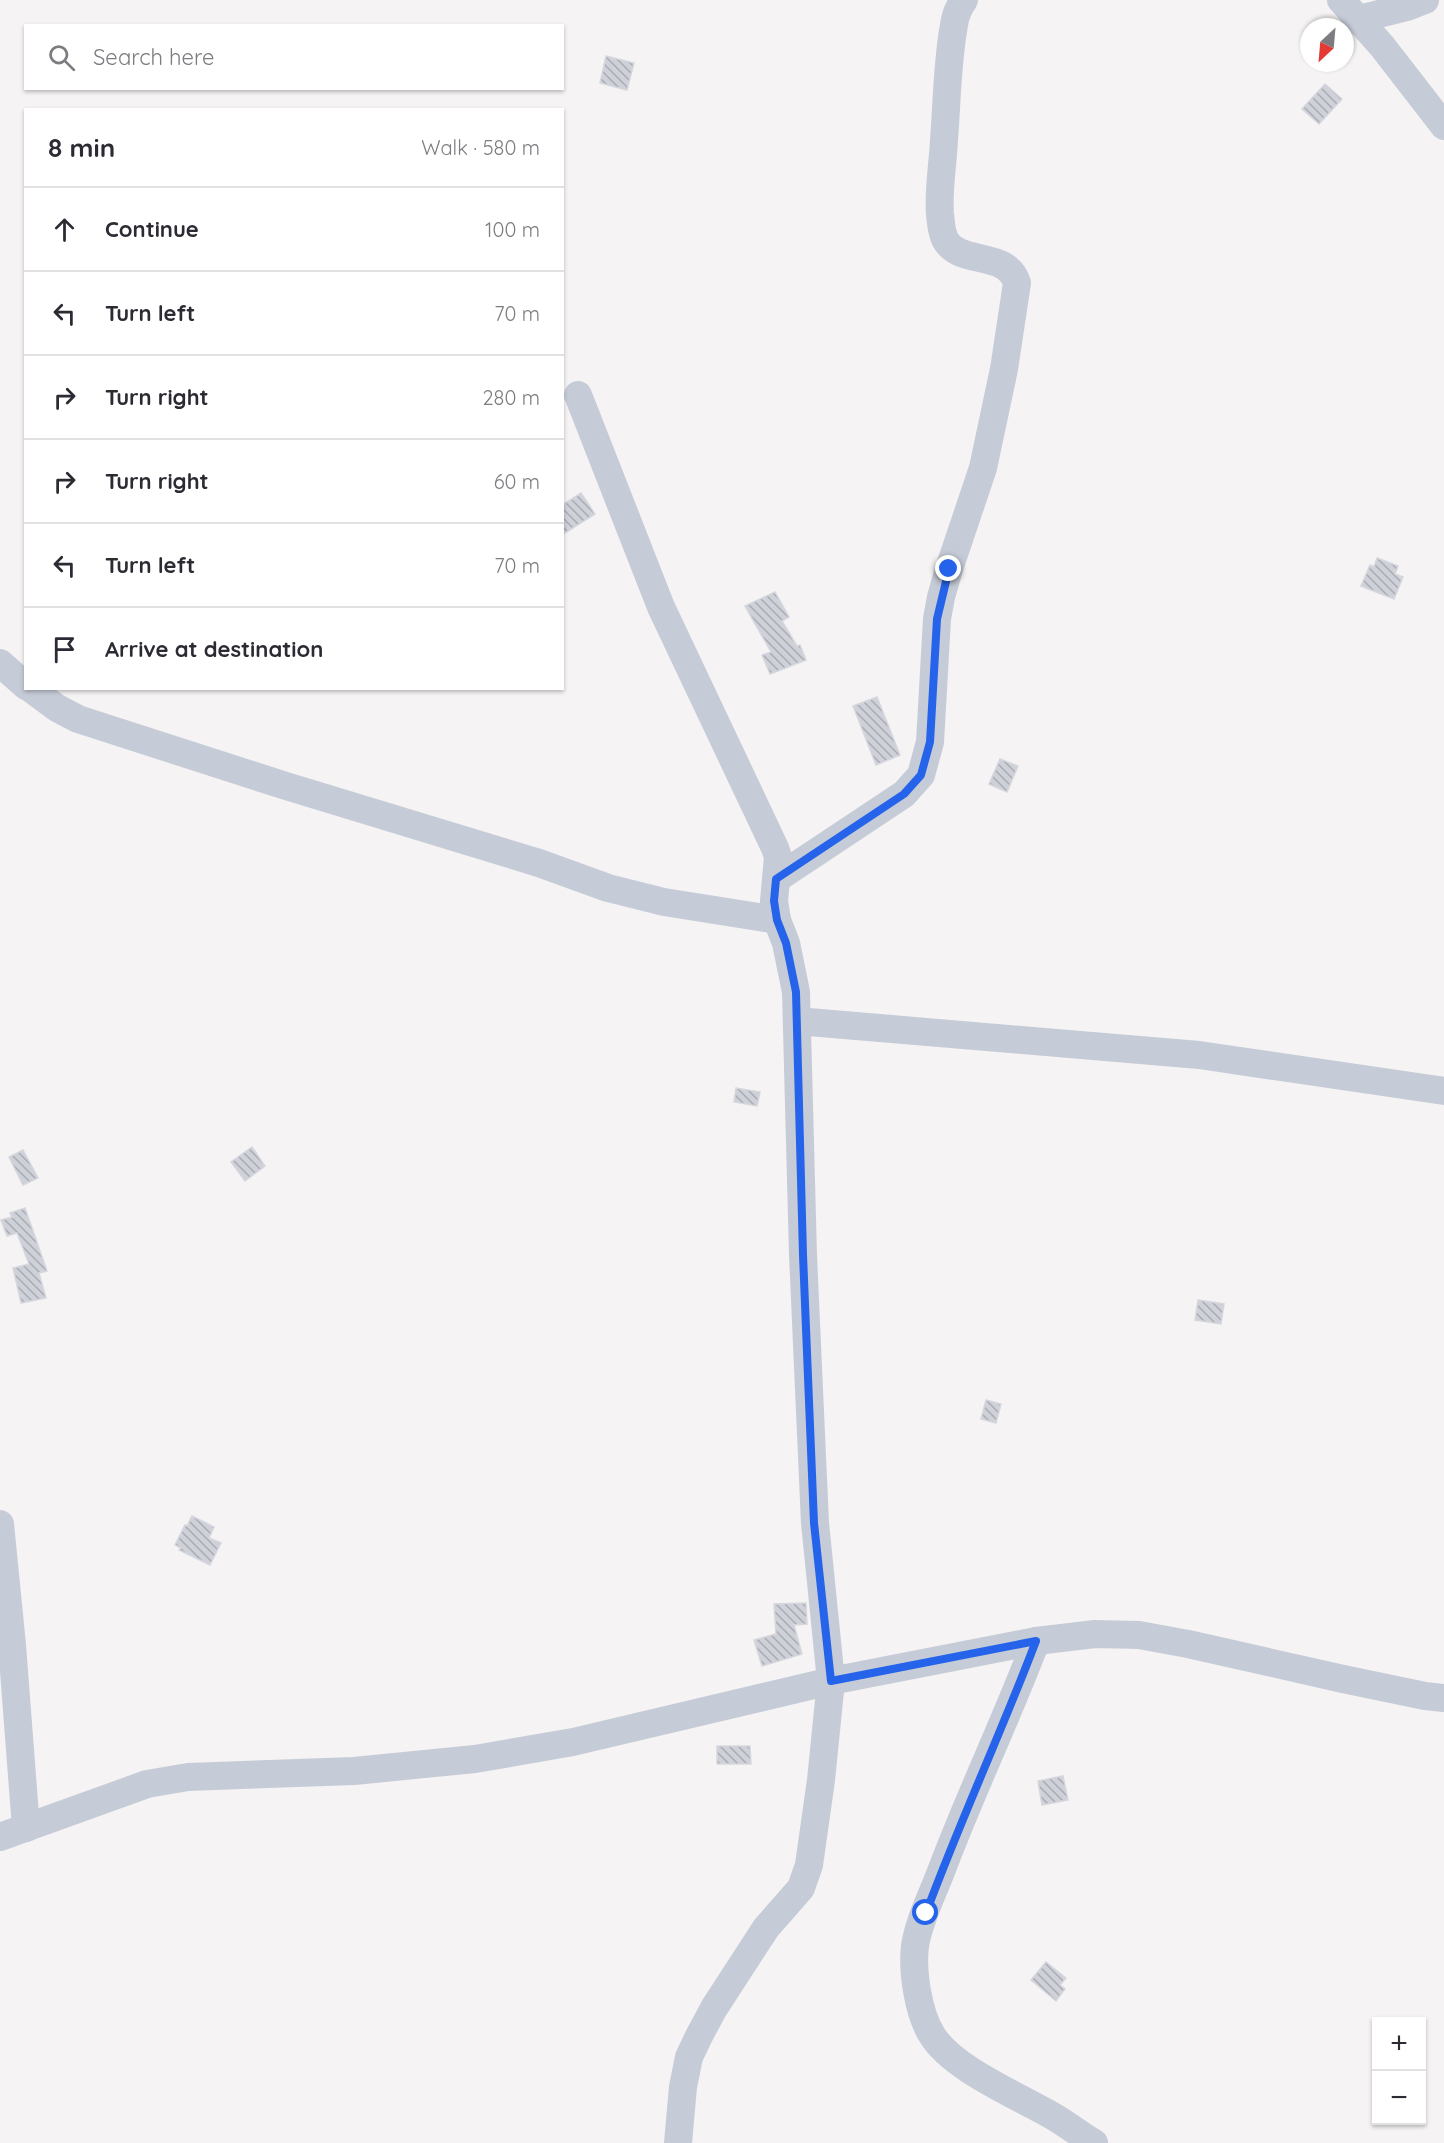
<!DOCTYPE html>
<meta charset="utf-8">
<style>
:root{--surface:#fff;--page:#f7f7f7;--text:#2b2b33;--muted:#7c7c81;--line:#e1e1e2}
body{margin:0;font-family:Quicksand,sans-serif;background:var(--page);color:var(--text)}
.controls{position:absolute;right:18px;bottom:18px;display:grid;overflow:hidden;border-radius:0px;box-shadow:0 2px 4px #0004}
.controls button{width:54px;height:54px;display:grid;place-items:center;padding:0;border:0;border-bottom:2px solid var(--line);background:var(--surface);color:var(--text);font:30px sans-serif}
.compass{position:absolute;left:1300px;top:18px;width:54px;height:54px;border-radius:50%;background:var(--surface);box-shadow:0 2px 4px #0004;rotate:206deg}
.stop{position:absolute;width:18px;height:18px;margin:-14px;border:4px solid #2563eb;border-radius:50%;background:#fff}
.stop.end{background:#2563eb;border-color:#fff;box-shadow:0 2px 6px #0008}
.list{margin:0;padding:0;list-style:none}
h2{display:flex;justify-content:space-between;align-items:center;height:78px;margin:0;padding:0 24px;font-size:26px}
h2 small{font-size:20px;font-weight:400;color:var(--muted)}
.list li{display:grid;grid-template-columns:39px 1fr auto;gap:18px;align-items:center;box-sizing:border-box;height:84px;padding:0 24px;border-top:2px solid var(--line)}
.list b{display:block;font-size:22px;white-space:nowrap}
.list em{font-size:20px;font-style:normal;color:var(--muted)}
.icon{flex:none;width:33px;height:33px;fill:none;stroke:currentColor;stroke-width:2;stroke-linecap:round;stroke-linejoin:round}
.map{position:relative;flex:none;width:1444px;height:2143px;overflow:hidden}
.search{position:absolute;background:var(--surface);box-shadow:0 2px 4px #0004;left:24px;top:24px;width:540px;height:66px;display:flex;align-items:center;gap:15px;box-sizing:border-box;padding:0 21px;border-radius:0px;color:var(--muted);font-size:22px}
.panel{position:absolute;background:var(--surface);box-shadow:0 2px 4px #0004;left:24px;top:108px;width:540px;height:582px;border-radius:0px}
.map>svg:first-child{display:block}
.building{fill:url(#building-back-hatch);stroke:#d6d7de;stroke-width:1.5}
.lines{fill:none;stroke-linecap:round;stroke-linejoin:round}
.minor{stroke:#c6ccd7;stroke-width:28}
.route{stroke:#2563eb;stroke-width:8}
</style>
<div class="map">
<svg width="1444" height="2143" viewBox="0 0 1444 2143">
<defs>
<pattern id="building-back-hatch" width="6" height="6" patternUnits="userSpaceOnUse" patternTransform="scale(1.5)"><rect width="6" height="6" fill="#cfd1d8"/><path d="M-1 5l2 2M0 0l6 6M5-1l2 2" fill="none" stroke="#aaacb3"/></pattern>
</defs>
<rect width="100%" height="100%" fill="#f5f3f3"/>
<!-- building -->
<g class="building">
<polygon points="606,56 634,63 627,90 600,83"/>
<polygon points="1325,84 1342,99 1319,124 1302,109"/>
<polygon points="581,493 595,514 562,535 562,505"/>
<polygon points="1377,558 1398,566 1395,574 1403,577 1394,599 1361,586 1370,565 1374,567"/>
<polygon points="775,592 789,617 782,621 797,646 800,645 806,660 770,674 762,655 771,652 745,606"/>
<polygon points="877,697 900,755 876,765 853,706"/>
<polygon points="1000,759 1018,766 1007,792 989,784"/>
<polygon points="736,1088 760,1092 757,1106 734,1102"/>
<polygon points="252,1147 265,1166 245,1181 231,1162"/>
<polygon points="23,1150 38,1178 23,1185 9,1157"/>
<polygon points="25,1208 47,1271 39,1273 46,1298 21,1303 13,1268 29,1264 17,1233 7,1236 1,1220 12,1217 10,1213"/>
<polygon points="1198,1300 1224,1304 1221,1324 1195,1320"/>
<polygon points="986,1400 1001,1404 996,1423 981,1419"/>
<polygon points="192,1516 214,1527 209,1538 221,1543 210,1565 179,1550 181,1548 175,1545 185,1525 187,1526"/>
<polygon points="806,1603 807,1624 794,1625 802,1654 762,1666 754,1640 776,1634 774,1604"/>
<polygon points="717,1746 750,1746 751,1764 717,1764"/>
<polygon points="1063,1776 1068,1800 1042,1805 1038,1781"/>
<polygon points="1046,1962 1066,1978 1060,1985 1065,1989 1056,2001 1031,1980"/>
</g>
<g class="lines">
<!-- minor -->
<g class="minor">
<polyline points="1341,0 1382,46 1444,126"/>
<polyline points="1359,19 1407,7 1425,0"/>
<polyline points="578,395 661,607 775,848 778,857 774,901 777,920 786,943 796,992 803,1255 815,1523 831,1681 821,1780 809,1865 801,1888 766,1928 714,2008 699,2036 689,2057 683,2087 678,2143"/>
<polyline points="0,663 26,686"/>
<polyline points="30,688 57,708 78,719 286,786 539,863 608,888 664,902 777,920"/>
<path d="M776,879L904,794L921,775L930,742L937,619L941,597L949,569L983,468L1004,369L1017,283C1007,250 962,266 946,241C941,233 941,222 940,214C938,190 943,164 944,140C947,102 947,63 954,25C955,16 959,7 964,0"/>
<polyline points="797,1021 1199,1055 1444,1091"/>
<polyline points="0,1524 12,1645 26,1828"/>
<path d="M1036,1641C1007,1718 971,1792 942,1869C933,1893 919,1920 915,1946C912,1971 918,2013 932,2035C952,2069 1021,2097 1056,2118C1069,2126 1081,2135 1094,2143"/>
<polyline points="0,1837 147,1784 188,1777 354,1771 475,1759 573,1742 831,1681 1036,1641 1095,1634 1139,1635 1188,1644 1343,1679 1425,1696 1444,1698"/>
</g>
</g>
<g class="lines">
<!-- route -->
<path class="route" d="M926,1913C960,1821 1001,1733 1036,1641L831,1681L814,1523L803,1255L796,992L786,943L777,920L774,901L776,879L904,794L921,775L930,742L937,619L949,569"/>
</g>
</svg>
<div class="controls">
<button>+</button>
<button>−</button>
</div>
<svg class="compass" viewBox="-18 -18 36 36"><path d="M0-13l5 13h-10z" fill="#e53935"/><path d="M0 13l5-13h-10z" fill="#7c7c81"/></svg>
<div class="stop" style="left:926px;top:1913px"></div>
<div class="stop end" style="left:949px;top:569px"></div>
<div class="search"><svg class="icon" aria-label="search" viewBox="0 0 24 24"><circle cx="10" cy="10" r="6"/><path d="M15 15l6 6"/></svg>Search here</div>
<section class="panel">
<h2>8 min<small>Walk · 580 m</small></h2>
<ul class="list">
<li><svg class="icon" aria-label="ahead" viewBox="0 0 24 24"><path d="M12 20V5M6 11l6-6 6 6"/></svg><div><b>Continue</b></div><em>100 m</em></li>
<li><svg class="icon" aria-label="left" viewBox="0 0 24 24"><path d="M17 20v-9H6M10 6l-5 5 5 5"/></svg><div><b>Turn left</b></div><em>70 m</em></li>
<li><svg class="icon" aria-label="right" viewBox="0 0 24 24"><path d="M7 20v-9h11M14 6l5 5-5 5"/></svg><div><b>Turn right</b></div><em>280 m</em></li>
<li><svg class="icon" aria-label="right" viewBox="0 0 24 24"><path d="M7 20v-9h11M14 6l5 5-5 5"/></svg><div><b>Turn right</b></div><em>60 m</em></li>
<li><svg class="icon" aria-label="left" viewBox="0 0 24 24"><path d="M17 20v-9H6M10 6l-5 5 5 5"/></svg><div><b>Turn left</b></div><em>70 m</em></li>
<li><svg class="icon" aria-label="arrive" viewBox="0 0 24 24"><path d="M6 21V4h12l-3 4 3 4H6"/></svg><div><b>Arrive at destination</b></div></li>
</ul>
</section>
</div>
